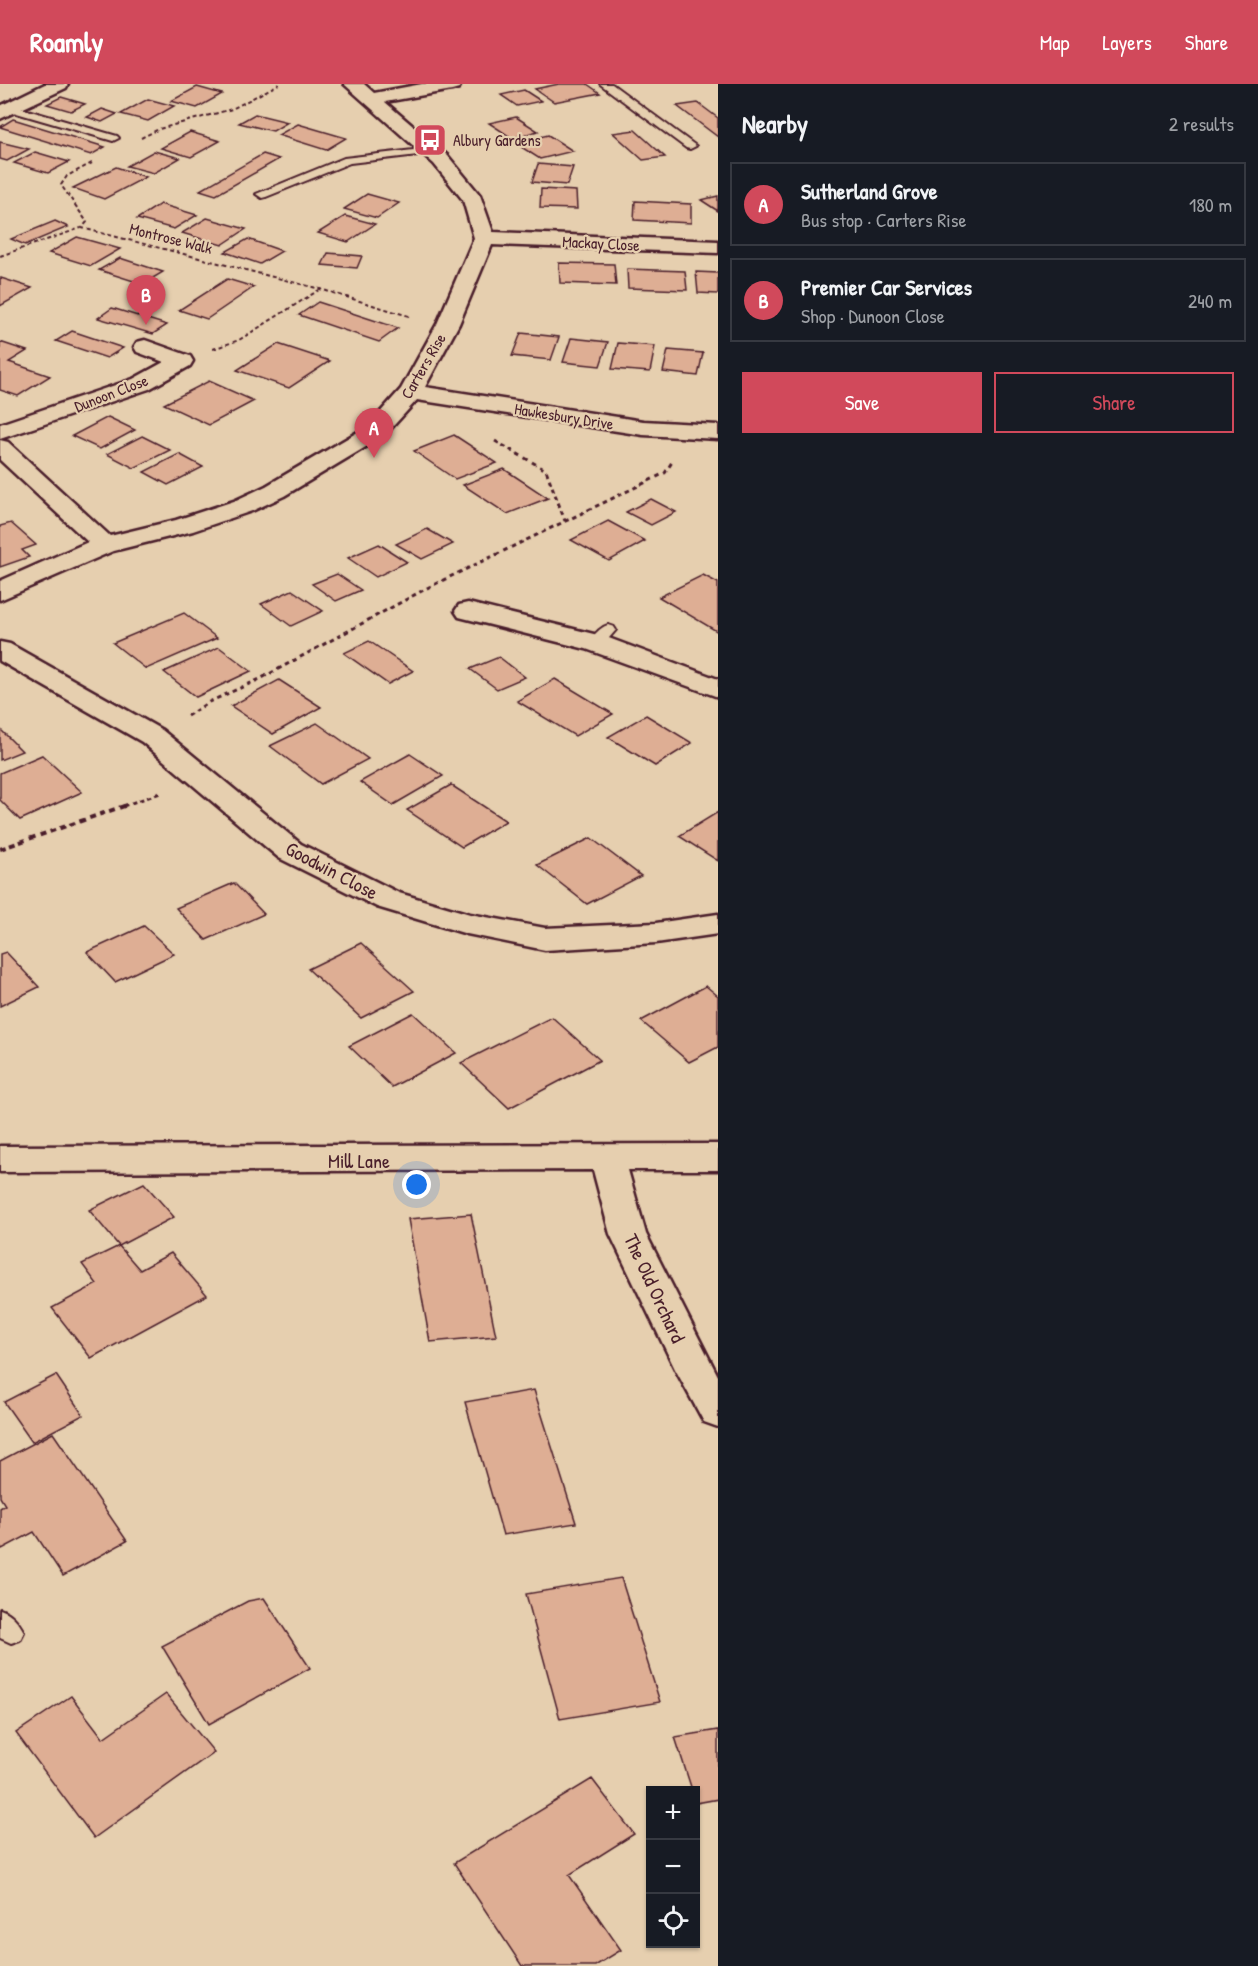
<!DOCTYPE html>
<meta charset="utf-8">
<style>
:root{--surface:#171b24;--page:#20242c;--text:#f1f3f6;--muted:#9ea1a6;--line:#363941;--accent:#d1495b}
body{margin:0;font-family:"Patrick Hand",sans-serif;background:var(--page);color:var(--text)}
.controls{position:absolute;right:18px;bottom:18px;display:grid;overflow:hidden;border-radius:0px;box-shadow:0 2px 4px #0004}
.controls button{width:54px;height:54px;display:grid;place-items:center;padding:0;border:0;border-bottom:2px solid var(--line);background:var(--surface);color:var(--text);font:30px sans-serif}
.you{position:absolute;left:417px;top:1101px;width:21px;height:21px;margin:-15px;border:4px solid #fff;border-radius:50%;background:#1a73e8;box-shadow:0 0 0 9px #1a73e833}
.badge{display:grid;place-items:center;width:39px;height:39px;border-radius:50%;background:var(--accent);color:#fff;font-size:20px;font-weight:700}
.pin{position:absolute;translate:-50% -50px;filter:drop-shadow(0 2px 3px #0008)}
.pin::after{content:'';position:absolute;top:32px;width:21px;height:18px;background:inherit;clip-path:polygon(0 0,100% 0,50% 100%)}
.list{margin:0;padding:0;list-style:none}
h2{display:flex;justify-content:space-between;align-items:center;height:78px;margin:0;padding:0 24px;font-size:26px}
h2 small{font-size:20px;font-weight:400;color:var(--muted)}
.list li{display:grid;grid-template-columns:39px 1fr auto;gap:18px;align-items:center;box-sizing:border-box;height:84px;margin:0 12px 12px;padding:0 12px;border:2px solid var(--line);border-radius:0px}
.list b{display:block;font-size:22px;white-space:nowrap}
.list p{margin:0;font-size:20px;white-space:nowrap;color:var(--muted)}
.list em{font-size:20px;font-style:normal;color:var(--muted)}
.actions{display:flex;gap:12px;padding:18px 24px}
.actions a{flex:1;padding:14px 0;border:2px solid var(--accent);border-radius:0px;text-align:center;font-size:21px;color:var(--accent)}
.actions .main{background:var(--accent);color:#fff}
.icon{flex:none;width:33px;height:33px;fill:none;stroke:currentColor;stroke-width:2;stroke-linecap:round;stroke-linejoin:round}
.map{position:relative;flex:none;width:718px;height:1882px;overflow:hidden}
header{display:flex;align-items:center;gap:36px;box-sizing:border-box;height:84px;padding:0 30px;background:var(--accent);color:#fff}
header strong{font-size:28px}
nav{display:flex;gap:33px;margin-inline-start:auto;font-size:21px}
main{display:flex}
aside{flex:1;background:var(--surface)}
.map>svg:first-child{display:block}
.building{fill:#deae94;stroke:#4a1f2b;stroke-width:1.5}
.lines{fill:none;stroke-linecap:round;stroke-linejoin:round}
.lane-casing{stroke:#4a1f2b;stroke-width:4}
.street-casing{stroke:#4a1f2b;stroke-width:5}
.path-far2{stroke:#4a1f2b;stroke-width:2;stroke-dasharray:4 3;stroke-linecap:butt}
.path-far1{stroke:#4a1f2b;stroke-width:3;stroke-dasharray:4.5 4;stroke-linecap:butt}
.path{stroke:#4a1f2b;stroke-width:4;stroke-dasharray:6 4.5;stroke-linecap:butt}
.lane{fill:#e6cfaf;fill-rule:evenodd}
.street{fill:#e6cfaf;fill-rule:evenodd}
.labels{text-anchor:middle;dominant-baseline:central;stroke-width:4.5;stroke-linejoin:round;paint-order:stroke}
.far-poi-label{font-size:16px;fill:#4a1f2b;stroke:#e6cfaf;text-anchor:start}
.far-street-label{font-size:16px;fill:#4a1f2b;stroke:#e6cfaf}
.street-label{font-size:20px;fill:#4a1f2b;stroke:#e6cfaf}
</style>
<header>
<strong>Roamly</strong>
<nav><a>Map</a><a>Layers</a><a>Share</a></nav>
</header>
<main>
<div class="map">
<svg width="718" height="1882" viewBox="0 0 718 1882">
<rect width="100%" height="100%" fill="#e6cfaf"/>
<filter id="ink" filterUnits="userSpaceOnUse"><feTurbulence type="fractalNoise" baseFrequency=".0167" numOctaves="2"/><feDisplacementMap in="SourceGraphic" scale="12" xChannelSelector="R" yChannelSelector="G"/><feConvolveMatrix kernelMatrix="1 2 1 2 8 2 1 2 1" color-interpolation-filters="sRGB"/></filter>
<g filter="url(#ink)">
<!-- building -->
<g class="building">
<polygon points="559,0 587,0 600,9 554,18 535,5"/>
<polygon points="197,3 222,10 197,24 171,17"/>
<polygon points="524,6 541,17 517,22 501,11"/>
<polygon points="61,13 85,20 71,27 47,20"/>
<polygon points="148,15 174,22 148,37 121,30"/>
<polygon points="698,19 718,34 718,53 677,22"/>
<polygon points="102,25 117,30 102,38 87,33"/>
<polygon points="255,30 288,38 273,47 239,39"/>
<polygon points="516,33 538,47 512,54 489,39"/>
<polygon points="13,35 105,63 91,71 0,43"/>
<polygon points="298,40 346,54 326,66 278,51"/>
<polygon points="635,46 665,73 643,76 613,49"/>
<polygon points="190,48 220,57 191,73 161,64"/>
<polygon points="548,51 573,67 540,75 515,59"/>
<polygon points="0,58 29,65 7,77 0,75"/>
<polygon points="154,67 180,74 154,89 127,82"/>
<polygon points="35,68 69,78 48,89 14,79"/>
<polygon points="263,70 279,75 216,111 200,106"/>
<polygon points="538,80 573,83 567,101 532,98"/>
<polygon points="116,83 146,93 104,115 73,104"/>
<polygon points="541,105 576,107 577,125 540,124"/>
<polygon points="367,110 399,119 377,134 344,125"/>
<polygon points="718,112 718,127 701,116"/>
<polygon points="635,117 691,120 691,139 634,136"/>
<polygon points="160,120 197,131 174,145 137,135"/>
<polygon points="345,132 375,140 348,158 318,149"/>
<polygon points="207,134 246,145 222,161 182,149"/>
<polygon points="55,137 68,143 25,161 11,155"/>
<polygon points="77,153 120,165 91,182 49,169"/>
<polygon points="248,155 282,167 260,180 225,168"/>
<polygon points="328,169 362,172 357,184 322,181"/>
<polygon points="120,174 163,188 143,200 99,186"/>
<polygon points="559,179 614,180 616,201 560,199"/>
<polygon points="627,185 685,187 687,206 628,204"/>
<polygon points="696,188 718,189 718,210 698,209"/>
<polygon points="0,194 1,194 32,204 0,222"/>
<polygon points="227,195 254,203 207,235 179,226"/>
<polygon points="318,218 398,244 379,258 299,231"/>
<polygon points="112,224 167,241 153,250 98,234"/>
<polygon points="72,247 123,264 107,274 56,257"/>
<polygon points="521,249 559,253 551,276 512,272"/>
<polygon points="571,254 608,258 600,282 563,278"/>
<polygon points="0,258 27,267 9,278 50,292 18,312 0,306"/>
<polygon points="618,259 655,262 650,288 612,285"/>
<polygon points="278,260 330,277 289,304 237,286"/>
<polygon points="668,266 703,269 698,292 663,288"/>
<polygon points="209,297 254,317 209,341 164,320"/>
<polygon points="108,333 135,346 100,365 72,352"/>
<polygon points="454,351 497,379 455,395 414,367"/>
<polygon points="142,352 170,366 134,384 107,370"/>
<polygon points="179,370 203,383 168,401 144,388"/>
<polygon points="504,385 548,414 507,430 463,401"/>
<polygon points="651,415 676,428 651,441 626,428"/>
<polygon points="608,437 645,457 609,477 571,456"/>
<polygon points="11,439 36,461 22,466 29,473 0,483 0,442"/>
<polygon points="427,445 453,460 422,475 396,460"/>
<polygon points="379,460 407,478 376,493 348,474"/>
<polygon points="337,490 361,506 336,517 312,500"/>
<polygon points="703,491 718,499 718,548 659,513"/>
<polygon points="292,506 323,527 291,542 261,520"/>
<polygon points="184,529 217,554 146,585 113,559"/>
<polygon points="369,557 413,587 388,600 344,569"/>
<polygon points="219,563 251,587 196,613 164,588"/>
<polygon points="499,573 525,593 497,605 470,585"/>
<polygon points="555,595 613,630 575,652 517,617"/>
<polygon points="279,596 321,623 273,650 231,622"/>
<polygon points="646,631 692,659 655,682 608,653"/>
<polygon points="317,639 368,675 321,700 270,662"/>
<polygon points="0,645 22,667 0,676"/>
<polygon points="410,670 443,692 393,721 360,698"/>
<polygon points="42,671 82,708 20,736 0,716 0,689"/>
<polygon points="451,701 506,737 462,763 407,726"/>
<polygon points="718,728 718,777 679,752"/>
<polygon points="591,754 641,792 587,820 537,781"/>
<polygon points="234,799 264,830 206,856 176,824"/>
<polygon points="144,842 174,870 115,898 87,868"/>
<polygon points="361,859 414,907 361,934 308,885"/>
<polygon points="6,868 39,903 0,922 0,870"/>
<polygon points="706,902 718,912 718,963 689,978 641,937"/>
<polygon points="413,929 456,969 392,1003 349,962"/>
<polygon points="552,933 600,976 509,1024 461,979"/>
<polygon points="144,1099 174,1133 119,1162 89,1126"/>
<polygon points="471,1130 496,1252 430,1258 408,1135"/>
<polygon points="119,1162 140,1186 171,1169 207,1211 91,1274 52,1224 97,1200 82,1180"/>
<polygon points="56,1291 83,1331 32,1358 4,1318"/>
<polygon points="534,1306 576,1439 503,1451 465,1318"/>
<polygon points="53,1349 127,1457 63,1492 34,1448 2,1465 0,1462 0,1424 5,1421 0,1413 0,1377"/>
<polygon points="621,1494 660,1618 560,1635 526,1510"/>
<polygon points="264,1514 310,1584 209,1640 162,1562 248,1517"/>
<polygon points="166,1610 214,1668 94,1754 16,1649 71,1612 103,1654"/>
<polygon points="718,1646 718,1715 696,1719 696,1706 692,1706 675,1653"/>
<polygon points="592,1695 634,1750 569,1791 621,1866 595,1882 522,1882 454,1779"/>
</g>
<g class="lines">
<defs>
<g id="lane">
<polygon points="600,0 612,0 696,62 690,65 686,64"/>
<polygon points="10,21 117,52 119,54 113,57 6,26 4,24"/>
<polygon points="431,64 437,67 435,69 350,79 266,113 262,114 256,110 344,74"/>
<path d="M608,541L614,543L616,546L602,562H590L588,559C593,552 600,543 608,541Z"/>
<path d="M0,1525C12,1529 18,1537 24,1548L20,1556L11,1559L0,1554Z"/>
</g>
<g id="street">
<polygon points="45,0 68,0 66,4 0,35 0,22"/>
<polygon points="344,0 364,0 374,9 422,0 461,0 459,4 452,6 385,18 448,72 480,111 493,148 718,157 718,169 492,161 459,240 425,303 643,337 718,341 718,355 643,351 417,316 384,352 284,412 252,427 193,447 113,467 0,516 0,497 88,458 0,376 0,356 8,358 110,452 176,436 234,417 266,402 368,342 401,305 437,240 474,154 463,116 434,80"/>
<polygon points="145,256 190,272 193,277 190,282 149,305 0,355 0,340 133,295 164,278 137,268 134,263 137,258"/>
<polygon points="468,519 606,553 718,595 718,613 586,565 459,533 455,527 459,521"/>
<polygon points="0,558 10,560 162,646 301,760 399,809 470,830 545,844 656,839 718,830 718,850 656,859 545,866 467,850 377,823 279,774 142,658 0,577"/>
<polygon points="718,1060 718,1086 628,1086 646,1150 718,1292 718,1343 704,1338 675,1285 610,1150 593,1086 0,1088 0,1062"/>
</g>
</defs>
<!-- lane casing -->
<use href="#lane" class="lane-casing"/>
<!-- street casing -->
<use href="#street" class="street-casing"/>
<!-- path-far2 -->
<g class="path-far2">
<polyline points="141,54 159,45 232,25 279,0"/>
<polyline points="92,79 67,92 61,101 87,138 82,144 320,205 412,233"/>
<polyline points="0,172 81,144"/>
<polyline points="213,265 239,256 319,206"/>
</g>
<!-- path-far1 -->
<g class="path-far1">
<polyline points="495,357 546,386 565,437"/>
<polyline points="187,632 209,618 260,595 429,503 665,389 672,378"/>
<polyline points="123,722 160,709"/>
</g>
<!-- path -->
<polyline class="path" points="0,765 127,721"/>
<!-- lane -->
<use href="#lane" class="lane"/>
<!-- street -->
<use href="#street" class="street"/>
</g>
</g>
<!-- icons -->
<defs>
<symbol id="bus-square" viewBox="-11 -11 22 22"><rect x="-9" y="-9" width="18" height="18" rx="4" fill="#d1495b" stroke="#e6cfaf"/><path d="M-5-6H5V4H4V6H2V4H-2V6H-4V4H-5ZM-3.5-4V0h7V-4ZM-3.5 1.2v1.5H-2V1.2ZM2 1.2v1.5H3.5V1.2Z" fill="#fff"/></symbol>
</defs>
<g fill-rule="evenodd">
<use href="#bus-square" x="411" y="37" width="38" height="38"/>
</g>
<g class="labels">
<!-- far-poi labels -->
<g class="far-poi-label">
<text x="453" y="56">Albury Gardens</text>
</g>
<!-- far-street labels -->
<g class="far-street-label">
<text transform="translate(171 154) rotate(14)">Montrose Walk</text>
<text transform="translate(601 159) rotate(3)">Mackay Close</text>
<text transform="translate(423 282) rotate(-60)">Carters Rise</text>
<text transform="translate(111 309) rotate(-21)">Dunoon Close</text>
<text transform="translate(564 332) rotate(9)">Hawkesbury Drive</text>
</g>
<!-- street labels -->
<g class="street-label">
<text transform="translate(332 786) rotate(28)">Goodwin Close</text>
<text x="359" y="1076">Mill Lane</text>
<text transform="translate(655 1204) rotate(65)">The Old Orchard</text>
</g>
</g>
</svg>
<div class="controls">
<button>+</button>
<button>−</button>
<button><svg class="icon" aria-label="locate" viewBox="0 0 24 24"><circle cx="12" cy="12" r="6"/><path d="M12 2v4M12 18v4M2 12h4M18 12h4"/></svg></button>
</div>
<div class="you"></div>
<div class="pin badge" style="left:374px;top:374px">A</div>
<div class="pin badge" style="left:146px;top:241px">B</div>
</div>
<aside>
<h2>Nearby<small>2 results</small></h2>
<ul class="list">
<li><span class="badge">A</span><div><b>Sutherland Grove</b><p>Bus stop · Carters Rise</p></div><em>180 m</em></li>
<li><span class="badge">B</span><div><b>Premier Car Services</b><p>Shop · Dunoon Close</p></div><em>240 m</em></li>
</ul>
<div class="actions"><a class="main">Save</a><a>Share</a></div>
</aside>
</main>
